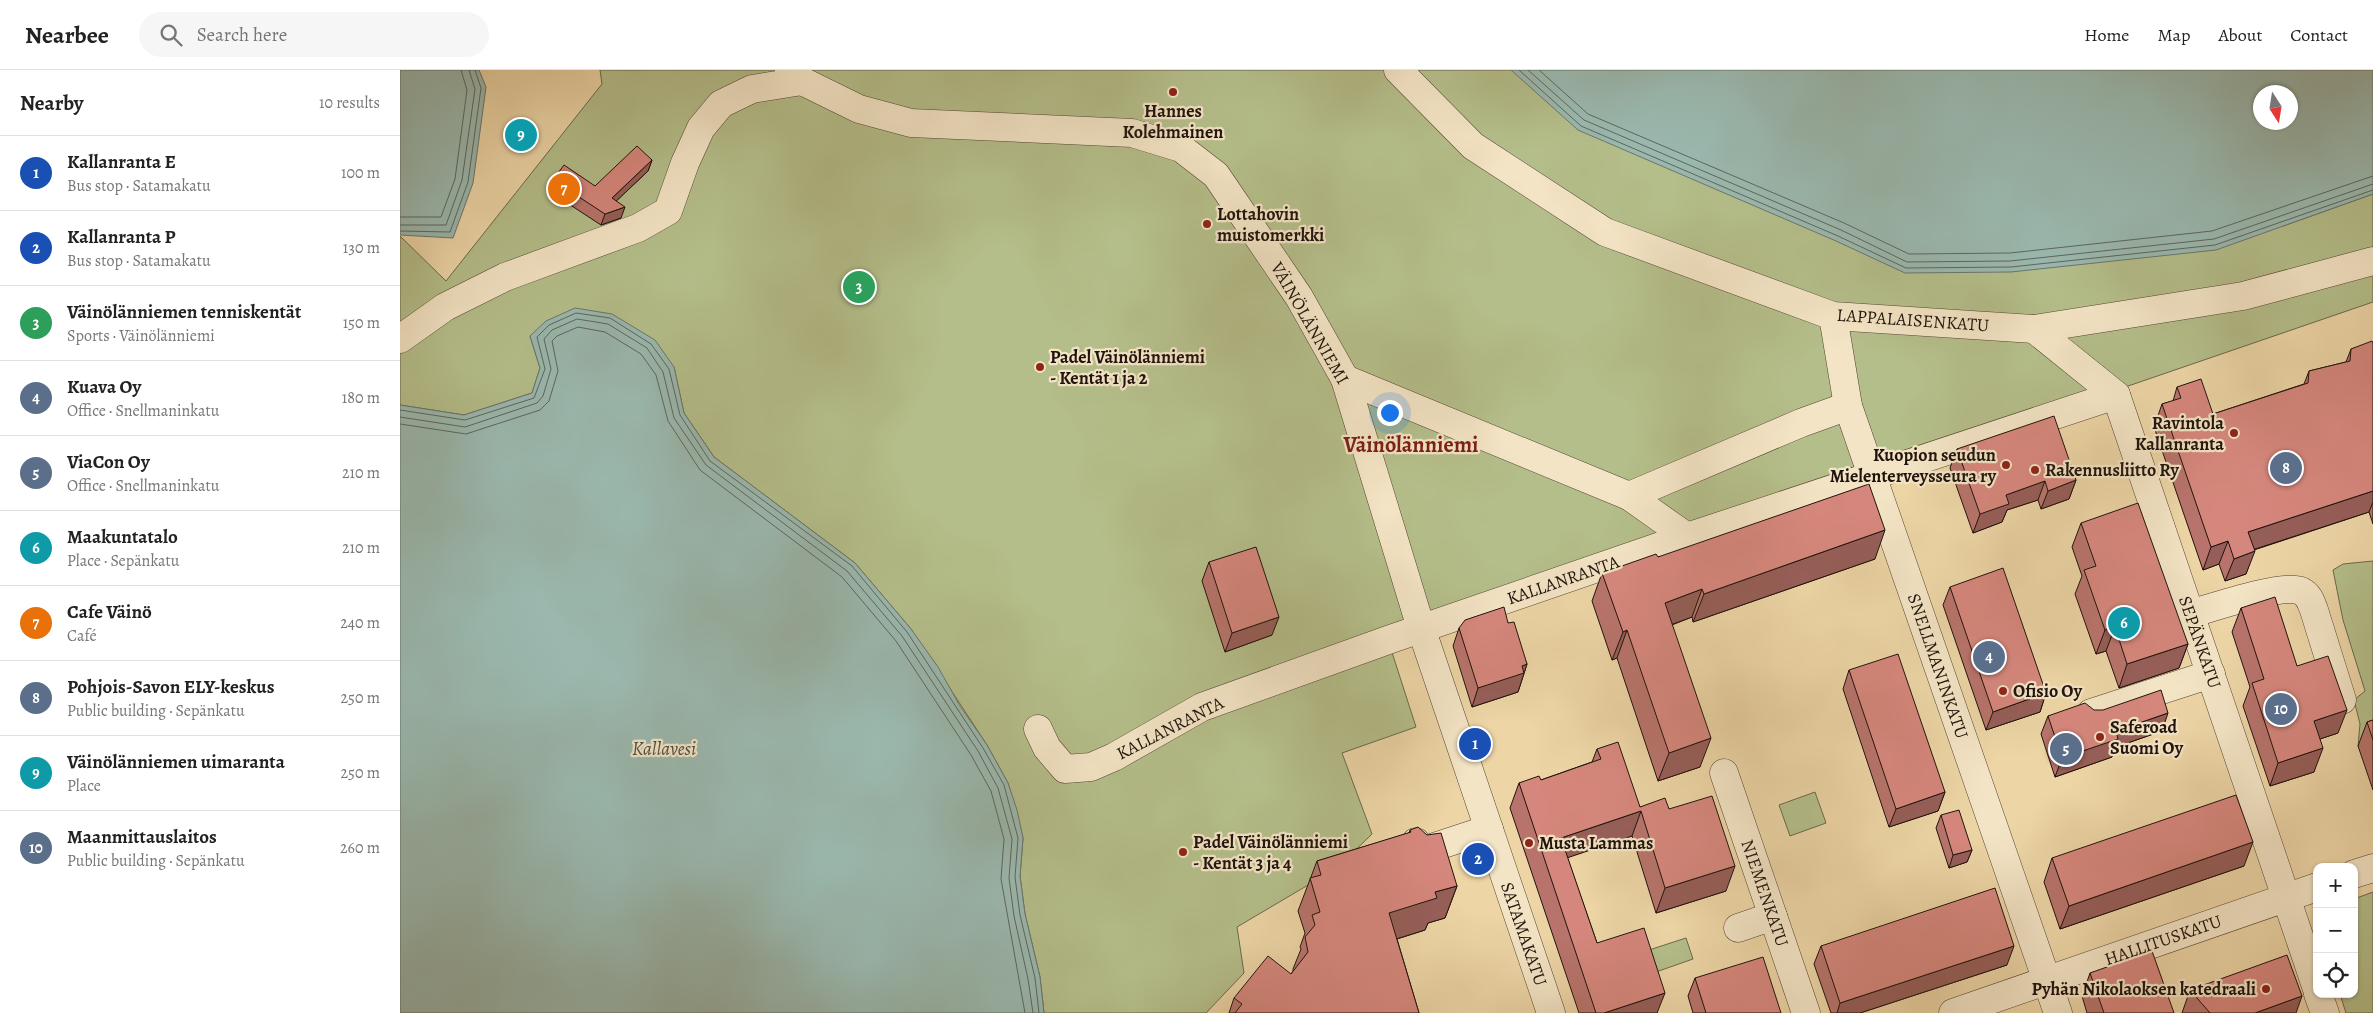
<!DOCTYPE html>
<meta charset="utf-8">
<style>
:root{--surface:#fff;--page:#f6f6f6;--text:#222;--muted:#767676;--line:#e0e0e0;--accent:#8f2418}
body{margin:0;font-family:Alegreya,serif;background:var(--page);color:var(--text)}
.controls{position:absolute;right:15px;bottom:15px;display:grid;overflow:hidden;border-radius:10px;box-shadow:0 1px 4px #0004}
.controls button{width:45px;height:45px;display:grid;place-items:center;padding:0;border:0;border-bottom:1px solid var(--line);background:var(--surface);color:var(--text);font:25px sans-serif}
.compass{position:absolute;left:1853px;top:15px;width:45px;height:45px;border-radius:50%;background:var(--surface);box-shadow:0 1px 4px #0004;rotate:168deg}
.you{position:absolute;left:989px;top:342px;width:18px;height:18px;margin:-12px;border:4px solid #fff;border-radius:50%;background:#1a73e8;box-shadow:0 0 0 8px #1a73e833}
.badge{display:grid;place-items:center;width:32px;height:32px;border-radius:50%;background:var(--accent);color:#fff;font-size:16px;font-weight:700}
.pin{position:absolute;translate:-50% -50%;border:2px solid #fff;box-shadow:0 1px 5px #0006}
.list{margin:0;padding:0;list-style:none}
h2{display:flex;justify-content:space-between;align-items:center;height:65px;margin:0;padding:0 20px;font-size:21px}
h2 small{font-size:16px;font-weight:400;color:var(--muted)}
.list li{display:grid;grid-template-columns:32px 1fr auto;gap:15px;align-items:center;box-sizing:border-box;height:75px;padding:0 20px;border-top:1px solid var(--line)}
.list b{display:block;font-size:19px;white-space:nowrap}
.list p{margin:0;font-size:16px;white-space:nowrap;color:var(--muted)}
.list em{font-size:16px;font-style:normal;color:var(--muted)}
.icon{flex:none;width:28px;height:28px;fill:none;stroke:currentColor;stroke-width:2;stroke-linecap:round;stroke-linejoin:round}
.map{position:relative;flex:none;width:1973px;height:943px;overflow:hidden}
header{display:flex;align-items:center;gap:30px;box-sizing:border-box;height:70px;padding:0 25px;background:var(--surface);border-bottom:1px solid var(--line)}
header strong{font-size:24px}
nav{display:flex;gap:28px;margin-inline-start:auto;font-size:18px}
.search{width:350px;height:45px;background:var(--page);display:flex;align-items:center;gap:12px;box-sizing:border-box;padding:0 18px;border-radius:28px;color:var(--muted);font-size:19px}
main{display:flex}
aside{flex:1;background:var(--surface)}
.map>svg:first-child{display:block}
.green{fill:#b4be8a;stroke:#6a684c}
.water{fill:#9ab8ae;stroke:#69766e;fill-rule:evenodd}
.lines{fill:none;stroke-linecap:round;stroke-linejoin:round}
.shore{stroke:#5d665e;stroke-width:1}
.minor-casing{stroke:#534433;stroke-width:29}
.minor{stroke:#f3e4c5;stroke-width:28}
.wall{fill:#b8746c;stroke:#20130d}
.shaded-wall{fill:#965e58;stroke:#20130d}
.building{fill:#d6877d;stroke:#20130d}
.poi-dot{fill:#8f2418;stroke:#f3e4c5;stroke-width:2}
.labels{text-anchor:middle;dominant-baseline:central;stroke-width:4.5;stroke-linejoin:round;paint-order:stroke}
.poi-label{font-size:18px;font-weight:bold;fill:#20130d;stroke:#f3e4c5;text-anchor:start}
.street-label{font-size:18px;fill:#20130d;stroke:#f3e4c5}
.water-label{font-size:19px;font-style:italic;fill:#4b4d45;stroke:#f3e4c5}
.district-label{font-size:22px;font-weight:bold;fill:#7a1f14;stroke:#f3e4c5}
</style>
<header>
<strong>Nearbee</strong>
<div class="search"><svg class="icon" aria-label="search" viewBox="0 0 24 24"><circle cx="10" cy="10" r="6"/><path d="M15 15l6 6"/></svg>Search here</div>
<nav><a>Home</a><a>Map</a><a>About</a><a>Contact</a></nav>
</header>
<main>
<aside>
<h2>Nearby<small>10 results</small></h2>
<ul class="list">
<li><span class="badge" style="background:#1a4fb4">1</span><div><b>Kallanranta E</b><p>Bus stop · Satamakatu</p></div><em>100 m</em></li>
<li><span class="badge" style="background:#1a4fb4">2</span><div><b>Kallanranta P</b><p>Bus stop · Satamakatu</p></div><em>130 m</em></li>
<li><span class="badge" style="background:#2e9e5b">3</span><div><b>Väinölänniemen tenniskentät</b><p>Sports · Väinölänniemi</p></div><em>150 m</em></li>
<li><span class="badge" style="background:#5c6f8a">4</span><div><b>Kuava Oy</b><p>Office · Snellmaninkatu</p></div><em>180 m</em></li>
<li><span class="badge" style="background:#5c6f8a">5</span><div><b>ViaCon Oy</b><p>Office · Snellmaninkatu</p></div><em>210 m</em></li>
<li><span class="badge" style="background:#0f9aa8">6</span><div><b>Maakuntatalo</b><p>Place · Sepänkatu</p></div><em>210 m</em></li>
<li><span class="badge" style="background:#e8710a">7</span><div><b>Cafe Väinö</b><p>Café</p></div><em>240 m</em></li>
<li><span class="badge" style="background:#5c6f8a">8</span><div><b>Pohjois-Savon ELY-keskus</b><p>Public building · Sepänkatu</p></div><em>250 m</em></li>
<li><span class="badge" style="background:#0f9aa8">9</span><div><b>Väinölänniemen uimaranta</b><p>Place</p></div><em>250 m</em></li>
<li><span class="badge" style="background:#5c6f8a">10</span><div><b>Maanmittauslaitos</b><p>Public building · Sepänkatu</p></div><em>260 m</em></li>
</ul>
</aside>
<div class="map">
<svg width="1973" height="943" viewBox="0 0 1973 943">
<rect width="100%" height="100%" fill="#edd5a6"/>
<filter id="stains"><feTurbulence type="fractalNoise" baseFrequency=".004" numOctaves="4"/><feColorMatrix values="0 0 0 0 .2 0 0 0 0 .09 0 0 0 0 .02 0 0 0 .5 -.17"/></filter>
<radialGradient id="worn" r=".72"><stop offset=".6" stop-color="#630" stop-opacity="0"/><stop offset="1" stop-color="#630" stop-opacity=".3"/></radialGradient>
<!-- green -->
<g class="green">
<polygon points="200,0 1819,0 1883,156 1973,124 1973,232 988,570 1016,657 942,683 972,764 937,798 837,857 844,903 806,943 644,943 640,907 625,844 620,806 623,768 608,713 587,675 511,559 455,493 314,387 284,343 274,297 130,266 140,298 132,323 64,345 0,335 0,166 46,211 202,14"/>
<polygon points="1973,491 1973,671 1958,676 1960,654 1954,630 1965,621 1943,550 1933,500 1943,494"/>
<polygon points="1415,722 1426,753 1390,766 1379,735"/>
<polygon points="1973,822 1973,943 1946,943 1940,924 1954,924 1954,829"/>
<polygon points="1286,868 1293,889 1256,902 1249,880"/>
</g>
<!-- water -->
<g class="water">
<polygon points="0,0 79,0 86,17 73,113 53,168 0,165"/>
<path d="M1111,0H1973V124L1816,180L1611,202L1505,203L1436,171L1178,60ZM1890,22V52H1860V22Z"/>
<polygon points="175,238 212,244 255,270 274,297 284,343 314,387 455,493 511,559 538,597 560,636 587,675 608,713 617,740 623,768 620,806 625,844 640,907 644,943 0,943 0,335 64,345 132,323 140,298 130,266 146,251"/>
</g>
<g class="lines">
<!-- shore -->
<g class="shore">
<polyline points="1119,0 1181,56 1438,166 1506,198 1611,197 1815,175 1973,120"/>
<polyline points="1128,0 1184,50 1441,160 1507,192 1610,191 1814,169 1973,114"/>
<polyline points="1139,0 1188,44 1444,153 1509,184 1610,183 1812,161 1973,106"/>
<polyline points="0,147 41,147 55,109 67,20 61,0"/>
<polyline points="0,155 46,155 62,110 75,19 69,0"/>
<polyline points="0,161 50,162 68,112 81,18 75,0"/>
<polyline points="0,340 65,350 134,328 145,299 137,267 149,255 176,243 210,248 251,274 269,299 280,345 310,391 452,496 507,562 583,678 604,715 618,768 615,807 620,845 635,908 639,943"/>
<polyline points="0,347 65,357 137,333 143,326 151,299 144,269 152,260 177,249 208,254 247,278 263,302 274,348 306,395 447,501 502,566 578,681 598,718 612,769 609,808 614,846 628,909 633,943"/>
<polyline points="0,354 66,364 140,340 149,331 158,301 152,271 157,266 178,257 205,262 241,284 256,305 268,351 300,400 442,507 496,571 571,685 591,721 604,769 601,809 625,943"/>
</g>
<defs>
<g id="minor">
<polyline points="389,0 402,11 459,39 511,53 732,63 781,78 816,105 899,227 945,309 1021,558 1151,943"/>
<polyline points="998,0 1073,76 1205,162 1433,246 1634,259 1843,226 1973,191"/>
<polyline points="1433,246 1448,336 1658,943"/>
<polyline points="1634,259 1716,325 1917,919"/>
<polyline points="0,269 45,237 105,207 238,158 268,141 285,93 301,58 321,34 352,19 402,11"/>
<polyline points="945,309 1229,426 1287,467"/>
<polyline points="1229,426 1401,353 1448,336"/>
<path d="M1790,544C1811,538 1884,513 1901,521C1909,525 1911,532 1914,540L1942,630"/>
<polyline points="1691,643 1811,604"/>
<polyline points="638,659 647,678 665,699 691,697 714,687 802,637 988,570 1287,467 1716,325"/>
<polyline points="1324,703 1406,943"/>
<polyline points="1016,772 1019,782 1089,759"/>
<polyline points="1954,804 1973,798"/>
<polyline points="1338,858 1373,846"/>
<polyline points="1918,924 1925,943"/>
<polyline points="1553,943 1917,817"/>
</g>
</defs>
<!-- minor casing -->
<use href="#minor" class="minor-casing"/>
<!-- minor -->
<use href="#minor" class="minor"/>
</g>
<!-- wall -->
<g class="wall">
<polygon points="252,90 248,101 216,131 221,148 201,155 149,121 153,110 195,116"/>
<polygon points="1973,273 1973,454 1969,442 1854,480 1846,504 1825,511 1819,494 1803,500 1754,357 1762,334 1773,331 1777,317 1813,344 1904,314 1909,301 1946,292 1951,279"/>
<polygon points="1557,379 1676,410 1669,429 1641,439 1638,430 1607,440 1602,452 1573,463 1550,398"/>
<polygon points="1681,453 1788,574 1779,598 1719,618 1706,581 1696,584 1675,524 1682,506 1672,477"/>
<polygon points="1258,487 1475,489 1293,552 1292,547 1272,555 1300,697 1258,711 1217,588 1212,590 1192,531 1202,503"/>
<polygon points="809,492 872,565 825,582 802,511"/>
<polygon points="1550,517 1646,623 1640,642 1586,660 1543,535"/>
<polygon points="1841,538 1938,663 1920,669 1914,702 1870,716 1843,636 1850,617 1832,562"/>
<polygon points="1108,553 1127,594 1118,622 1072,637 1053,576 1059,558"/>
<polygon points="1449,600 1545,722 1538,741 1489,757 1443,619"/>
<polygon points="1648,646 1762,661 1716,677 1712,687 1655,707 1641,664"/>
<polygon points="1973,650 1973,720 1958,676 1967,652"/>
<polygon points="1197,679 1240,737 1269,739 1326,821 1256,843 1232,766 1167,787 1197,873 1257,943 1179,943 1110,738 1119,713 1141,710 1192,692"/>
<polygon points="1541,745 1572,780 1567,792 1549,798 1536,758"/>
<polygon points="1010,760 1057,816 1045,848 1028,853 1025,860 997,869 1019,943 829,943 834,928 891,904 893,901 893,899 901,879 900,877 905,863 898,841 917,791 1009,763"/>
<polygon points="1652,788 1844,796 1660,859 1644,812"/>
<polygon points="1421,876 1607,895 1460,943 1431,943 1414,894"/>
<polygon points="1690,903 1774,943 1687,943 1682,926"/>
<polygon points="1295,908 1381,943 1293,943 1288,926"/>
<polygon points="1790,920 1896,943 1782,943"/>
</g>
<!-- shaded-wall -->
<g class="shaded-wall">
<polygon points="252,90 248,101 208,139 212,128"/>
<polygon points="225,137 221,148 201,155 205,144"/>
<polygon points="1676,410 1669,429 1641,439 1648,421"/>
<polygon points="1645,411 1638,430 1607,440 1602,452 1573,463 1580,444 1606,425"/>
<polygon points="1973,421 1973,432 1969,442 1840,484 1848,462"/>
<polygon points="1485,460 1475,489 1293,552 1304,524"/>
<polygon points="1828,471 1819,494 1803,500 1811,477"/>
<polygon points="1855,481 1846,504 1825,511 1834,489"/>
<polygon points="1302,519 1292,547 1254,561 1265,533"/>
<polygon points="879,547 872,565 825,582 832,563"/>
<polygon points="1715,557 1706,581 1696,584 1705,560"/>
<polygon points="1227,560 1217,588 1212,590 1223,562"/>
<polygon points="1788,574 1779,598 1719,618 1727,594"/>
<polygon points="1127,594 1118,622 1072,637 1078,618 1122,596"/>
<polygon points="1646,623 1640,642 1586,660 1593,642"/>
<polygon points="1947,640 1938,663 1905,674 1914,651"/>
<polygon points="1768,643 1762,661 1716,677 1712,687 1655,707 1662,688 1716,661"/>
<polygon points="1311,668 1300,697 1258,711 1269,683"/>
<polygon points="1923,678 1914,702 1870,716 1878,693"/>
<polygon points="1545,722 1538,741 1489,757 1496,739"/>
<polygon points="1241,741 1232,766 1152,793 1161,768"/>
<polygon points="1853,772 1844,796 1660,859 1669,836"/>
<polygon points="1572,780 1567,792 1549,798 1553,785"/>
<polygon points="1335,796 1326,821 1256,843 1265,818"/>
<polygon points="1057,816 1045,848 1028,853 1025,860 977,875 989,843 1035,822"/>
<polygon points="1614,876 1607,895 1460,943 1437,943 1440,933"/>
<polygon points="1265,923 1257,943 1204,943"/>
<polygon points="1902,926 1896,943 1855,943"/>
</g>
<!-- building -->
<g class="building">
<polygon points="237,76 252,90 212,128 225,137 205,144 153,110 164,95 195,116"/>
<polygon points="1972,271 1973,273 1973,421 1848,462 1855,481 1834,489 1828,471 1811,477 1762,334 1781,328 1777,317 1801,309 1813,344 1908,313 1909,301 1950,291 1951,279"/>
<polygon points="1654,346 1676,410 1648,421 1645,411 1606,425 1609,434 1580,444 1557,379"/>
<polygon points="1469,414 1485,460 1304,524 1302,519 1265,533 1311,668 1269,683 1227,560 1223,562 1202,503 1256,484 1258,487"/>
<polygon points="1738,433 1788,574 1727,594 1715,557 1705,560 1684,500 1696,496 1681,453"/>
<polygon points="856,477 879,547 832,563 809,492"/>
<polygon points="1603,498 1646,623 1593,642 1550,517"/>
<polygon points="1875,527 1897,596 1928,586 1947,640 1914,651 1923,678 1878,693 1852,613 1864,609 1841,538"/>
<polygon points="1104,537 1108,553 1114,552 1127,594 1122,596 1124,603 1078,618 1059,558 1065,550"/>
<polygon points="1498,584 1545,722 1496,739 1449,600"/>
<polygon points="1761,620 1768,643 1716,661 1718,669 1662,688 1648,646 1685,633 1694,640 1703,640"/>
<polygon points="1973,650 1973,670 1967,652"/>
<polygon points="1218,672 1240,737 1265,728 1269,739 1312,726 1335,796 1265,818 1241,741 1161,768 1197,873 1244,858 1265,923 1204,943 1196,943 1119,713 1139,706 1141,710 1201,689 1197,679"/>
<polygon points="1836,725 1853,772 1669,836 1652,788"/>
<polygon points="1559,740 1572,780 1553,785 1541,745"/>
<polygon points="1018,757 1027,765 1041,763 1057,816 1035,822 1037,828 989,843 1019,943 835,943 842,934 834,928 868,886 891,904 908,882 905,867 915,855 912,845 920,842 910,808 921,805 917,791 1011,762 1010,760"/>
<polygon points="1595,818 1614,876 1440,933 1421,876"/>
<polygon points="1752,881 1774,943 1704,943 1690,903"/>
<polygon points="1887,885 1902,926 1855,943 1810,943 1790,920"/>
<polygon points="1363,887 1381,943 1306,943 1295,908"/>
</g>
<!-- markers -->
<g class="poi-dot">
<circle cx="773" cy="22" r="5"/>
<circle cx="807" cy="154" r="5"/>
<circle cx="640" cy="297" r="5"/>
<circle cx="1834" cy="363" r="5"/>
<circle cx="1606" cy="395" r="5"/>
<circle cx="1635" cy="400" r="5"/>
<circle cx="1603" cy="621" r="5"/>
<circle cx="1700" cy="667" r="5"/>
<circle cx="1129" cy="773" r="5"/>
<circle cx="783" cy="782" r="5"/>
<circle cx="1866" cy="919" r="5"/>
</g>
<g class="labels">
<!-- poi labels -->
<g class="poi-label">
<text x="773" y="41" text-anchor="middle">Hannes<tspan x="773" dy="21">Kolehmainen</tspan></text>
<text x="817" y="144">Lottahovin<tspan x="817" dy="21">muistomerkki</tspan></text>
<text x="650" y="287">Padel Väinölänniemi<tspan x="650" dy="21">- Kentät 1 ja 2</tspan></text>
<text x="1824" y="353" text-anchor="end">Ravintola<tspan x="1824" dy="21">Kallanranta</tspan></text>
<text x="1596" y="385" text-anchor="end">Kuopion seudun<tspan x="1596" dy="21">Mielenterveysseura ry</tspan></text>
<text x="1645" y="400">Rakennusliitto Ry</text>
<text x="1613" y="621">Ofisio Oy</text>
<text x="1710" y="657">Saferoad<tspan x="1710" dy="21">Suomi Oy</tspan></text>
<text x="793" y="772">Padel Väinölänniemi<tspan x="793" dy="21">- Kentät 3 ja 4</tspan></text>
<text x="1139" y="773">Musta Lammas</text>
<text x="1856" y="919" text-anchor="end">Pyhän Nikolaoksen katedraali</text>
</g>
<!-- street labels -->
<g class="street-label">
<text transform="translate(1513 250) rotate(4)">LAPPALAISENKATU</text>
<text transform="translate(910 253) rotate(60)">VÄINÖLÄNNIEMI</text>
<text transform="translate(1163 510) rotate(-19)">KALLANRANTA</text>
<text transform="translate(1800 572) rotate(71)">SEPÄNKATU</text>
<text transform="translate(1538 596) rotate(71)">SNELLMANINKATU</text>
<text transform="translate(770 658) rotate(-27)">KALLANRANTA</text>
<text transform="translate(1365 823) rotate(71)">NIEMENKATU</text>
<text transform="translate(1124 864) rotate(71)">SATAMAKATU</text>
<text transform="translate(1763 870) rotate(-19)">HALLITUSKATU</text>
</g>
<!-- water labels -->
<g class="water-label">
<text x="264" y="679">Kallavesi</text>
</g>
<!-- district labels -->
<g class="district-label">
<text x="1011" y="375">Väinölänniemi</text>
</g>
</g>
<rect width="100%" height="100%" filter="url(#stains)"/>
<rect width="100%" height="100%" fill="url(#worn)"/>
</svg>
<div class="controls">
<button>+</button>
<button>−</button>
<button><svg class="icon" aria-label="locate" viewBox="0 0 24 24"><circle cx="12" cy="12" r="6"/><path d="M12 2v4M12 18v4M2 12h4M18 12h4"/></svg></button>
</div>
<svg class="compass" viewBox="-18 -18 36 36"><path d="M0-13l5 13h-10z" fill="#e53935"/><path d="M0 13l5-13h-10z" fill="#767676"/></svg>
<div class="you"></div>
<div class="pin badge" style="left:1075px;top:674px;background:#1a4fb4">1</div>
<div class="pin badge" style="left:1078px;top:789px;background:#1a4fb4">2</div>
<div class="pin badge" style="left:459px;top:217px;background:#2e9e5b">3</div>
<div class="pin badge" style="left:1589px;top:587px;background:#5c6f8a">4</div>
<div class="pin badge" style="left:1666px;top:679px;background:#5c6f8a">5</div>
<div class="pin badge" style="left:1724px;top:553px;background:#0f9aa8">6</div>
<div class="pin badge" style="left:164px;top:119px;background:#e8710a">7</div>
<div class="pin badge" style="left:1886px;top:398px;background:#5c6f8a">8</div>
<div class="pin badge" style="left:121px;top:65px;background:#0f9aa8">9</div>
<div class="pin badge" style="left:1881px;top:639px;background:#5c6f8a">10</div>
</div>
</main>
